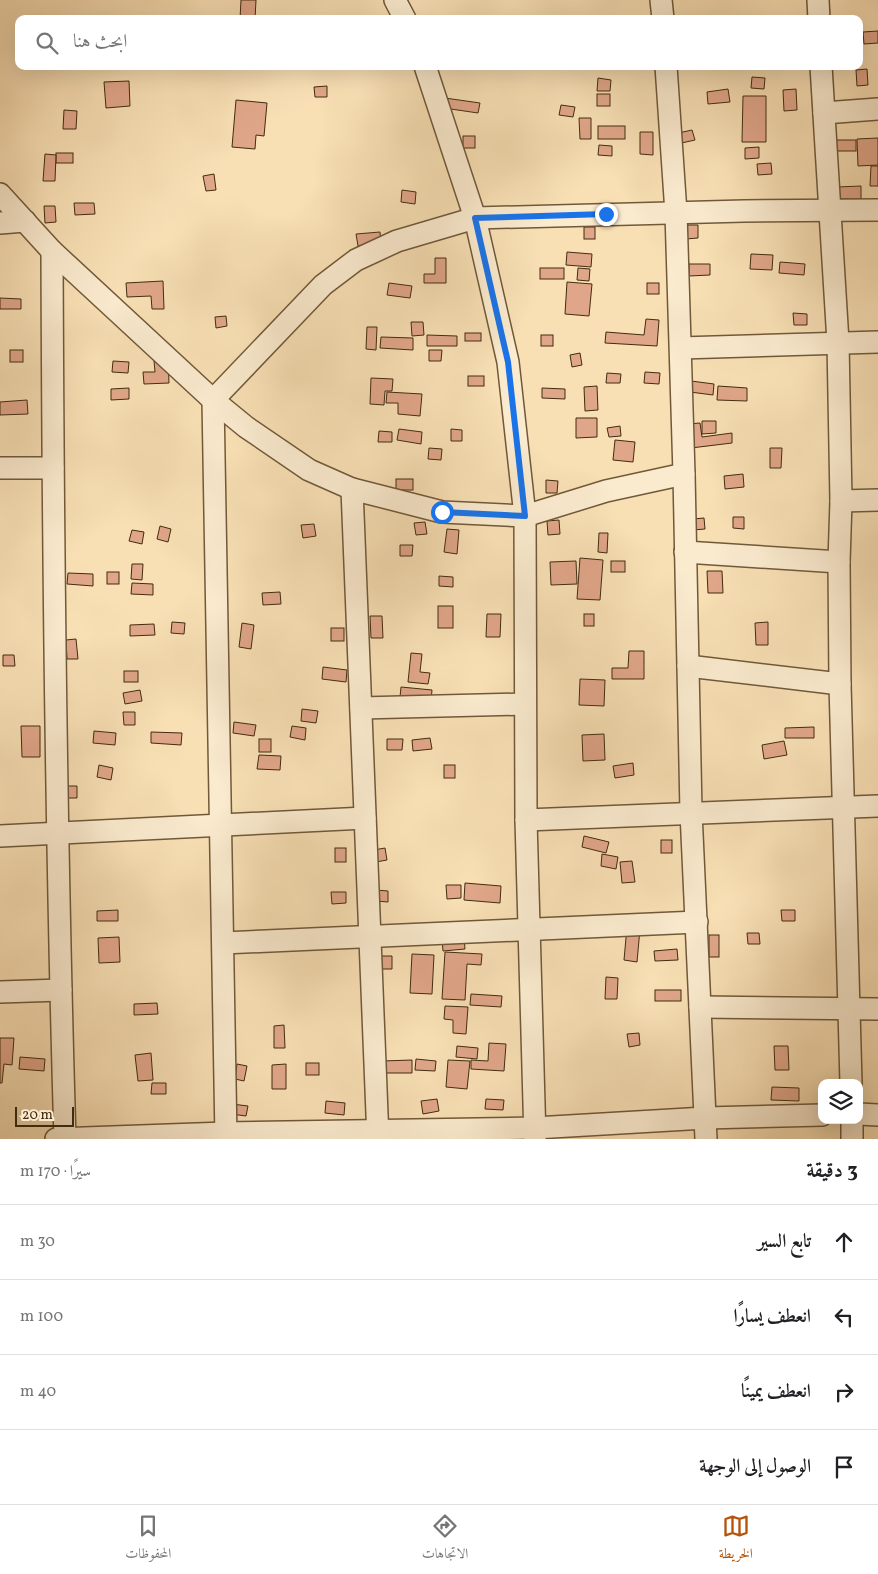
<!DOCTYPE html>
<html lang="ar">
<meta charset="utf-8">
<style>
:root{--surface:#fff;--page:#f2f2f2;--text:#202124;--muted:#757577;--line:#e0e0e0;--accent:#b45309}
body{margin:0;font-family:Vollkorn,Amiri,serif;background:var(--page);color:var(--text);direction:rtl}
.controls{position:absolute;right:15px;bottom:15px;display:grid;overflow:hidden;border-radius:10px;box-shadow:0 5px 20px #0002}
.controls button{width:45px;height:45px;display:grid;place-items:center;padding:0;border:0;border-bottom:1px solid var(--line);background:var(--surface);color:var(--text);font:25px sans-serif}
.scale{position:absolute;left:15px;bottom:12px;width:59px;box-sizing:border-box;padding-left:5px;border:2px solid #422c10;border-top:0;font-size:14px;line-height:18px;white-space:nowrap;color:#422c10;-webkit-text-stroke:4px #faeace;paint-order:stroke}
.stop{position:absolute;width:15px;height:15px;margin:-11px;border:4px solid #1a73e8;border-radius:50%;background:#fff}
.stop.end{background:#1a73e8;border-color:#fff;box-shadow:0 1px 5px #0008}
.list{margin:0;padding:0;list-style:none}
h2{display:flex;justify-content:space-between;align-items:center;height:65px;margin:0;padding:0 20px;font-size:21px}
h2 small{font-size:16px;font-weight:400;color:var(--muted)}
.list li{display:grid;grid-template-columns:32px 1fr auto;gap:15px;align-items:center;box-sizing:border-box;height:75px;padding:0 20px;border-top:1px solid var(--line)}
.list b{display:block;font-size:19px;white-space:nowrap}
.list em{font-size:16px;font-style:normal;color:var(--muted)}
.icon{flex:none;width:28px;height:28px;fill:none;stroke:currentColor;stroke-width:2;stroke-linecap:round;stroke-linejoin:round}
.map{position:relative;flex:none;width:878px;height:1139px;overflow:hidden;direction:ltr}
.search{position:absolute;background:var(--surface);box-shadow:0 5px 20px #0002;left:15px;right:15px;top:15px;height:55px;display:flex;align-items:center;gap:12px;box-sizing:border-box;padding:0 18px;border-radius:10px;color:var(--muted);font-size:19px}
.sheet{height:365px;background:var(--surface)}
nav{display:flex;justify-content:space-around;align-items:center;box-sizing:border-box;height:70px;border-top:1px solid var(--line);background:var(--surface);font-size:14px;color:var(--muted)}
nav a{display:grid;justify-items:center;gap:2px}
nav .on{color:var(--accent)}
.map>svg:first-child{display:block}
.building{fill:#e0a689;stroke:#422c10}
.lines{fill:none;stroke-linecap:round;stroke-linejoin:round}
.minor-casing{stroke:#705939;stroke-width:24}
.minor{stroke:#faeace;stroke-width:21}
.route{stroke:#1a73e8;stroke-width:6}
</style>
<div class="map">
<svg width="878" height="1139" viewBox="0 0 878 1139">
<rect width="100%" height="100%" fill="#f8dfb4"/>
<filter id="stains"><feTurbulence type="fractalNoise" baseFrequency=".004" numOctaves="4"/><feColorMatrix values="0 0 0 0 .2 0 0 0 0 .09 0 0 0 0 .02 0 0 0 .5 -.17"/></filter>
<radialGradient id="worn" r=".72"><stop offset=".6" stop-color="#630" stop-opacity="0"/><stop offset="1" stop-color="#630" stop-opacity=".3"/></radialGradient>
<!-- building -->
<g class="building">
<polygon points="241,0 256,0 255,19 240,19"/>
<polygon points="878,31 878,43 864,44 863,32"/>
<polygon points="867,69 868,85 857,86 856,70"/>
<polygon points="752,77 765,78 764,89 751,88"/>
<polygon points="598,78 611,80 610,91 597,91"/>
<polygon points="129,81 130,106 106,108 104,82"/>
<polygon points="327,86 327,97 315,97 314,87"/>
<polygon points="728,89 730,102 708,104 707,92"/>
<polygon points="796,89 797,110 784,111 783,90"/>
<rect x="597" y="94" width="13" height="12"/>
<polygon points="743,96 766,96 766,142 742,142"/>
<polygon points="445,98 480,103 478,113 444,108"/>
<polygon points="236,100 267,103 264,136 256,135 255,149 232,147"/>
<polygon points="561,105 575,107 573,117 559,115"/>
<polygon points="64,110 77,111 76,129 63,129"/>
<polygon points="579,118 591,118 591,139 580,139"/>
<rect x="598" y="126" width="27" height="13"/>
<polygon points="692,130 695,140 677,144 674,134"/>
<polygon points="640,132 653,132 653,155 640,154"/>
<rect x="463" y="136" width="12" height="12"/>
<polygon points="878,138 878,165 858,166 857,139"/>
<rect x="829" y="140" width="27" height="11"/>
<polygon points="599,145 612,146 612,156 598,155"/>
<polygon points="759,147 759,158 745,159 745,148"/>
<rect x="56" y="153" width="17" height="10"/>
<polygon points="45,154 56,155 55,181 43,181"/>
<polygon points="771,163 772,174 758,175 757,164"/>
<polygon points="871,166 878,166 878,186 870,186"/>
<polygon points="214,174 216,190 206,191 203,176"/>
<polygon points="861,186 861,199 837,199 837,187"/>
<polygon points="402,190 416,192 415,204 401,202"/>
<polygon points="74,203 94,203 95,214 75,215"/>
<polygon points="44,206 55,206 56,222 45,223"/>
<polygon points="685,225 698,225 698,238 686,239"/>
<rect x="584" y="227" width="11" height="12"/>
<polygon points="380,232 381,244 358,246 356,234"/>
<polygon points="567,252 592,254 591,267 566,265"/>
<polygon points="751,254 773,255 772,270 750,269"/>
<polygon points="435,258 446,258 446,283 424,283 424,274 435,274"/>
<polygon points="780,262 805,264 804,275 779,273"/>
<polygon points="689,264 710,264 710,275 689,276"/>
<rect x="540" y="268" width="24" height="11"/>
<polygon points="578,268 590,269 589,281 577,280"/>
<polygon points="163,281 164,309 152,309 151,296 127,297 126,283"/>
<polygon points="567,282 592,284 589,316 565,314"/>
<polygon points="389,283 412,286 410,298 387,295"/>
<rect x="647" y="283" width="12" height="11"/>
<polygon points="0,298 21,299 21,309 0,309"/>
<polygon points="793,313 807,314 807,325 794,325"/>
<polygon points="226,316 227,326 216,328 215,317"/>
<polygon points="646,319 659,320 657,346 605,343 606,332 644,335"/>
<polygon points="411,322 423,322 424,335 412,336"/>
<polygon points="367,327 377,327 376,350 366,349"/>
<rect x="465" y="333" width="16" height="8"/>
<polygon points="427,335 457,336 457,346 427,346"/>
<rect x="541" y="335" width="12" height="11"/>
<polygon points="381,337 413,338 413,350 380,348"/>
<rect x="10" y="350" width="13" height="12"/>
<polygon points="429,350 442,350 441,361 429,361"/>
<polygon points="580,353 582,365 572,367 570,355"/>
<polygon points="113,361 129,362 128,373 112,372"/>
<polygon points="154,361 168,361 169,383 144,384 143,372 155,372"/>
<polygon points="645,372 660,373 659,384 644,383"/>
<polygon points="607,373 621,374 620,383 606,383"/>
<rect x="468" y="376" width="16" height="10"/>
<polygon points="371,378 393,379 392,391 385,391 384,405 370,404"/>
<polygon points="691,381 714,384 713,395 690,392"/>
<polygon points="597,386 598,410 585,411 584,387"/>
<polygon points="718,386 747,388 747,401 717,400"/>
<polygon points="129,388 129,399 111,400 111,389"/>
<polygon points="542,388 565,389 565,399 542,398"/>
<polygon points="387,392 422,394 420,416 398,414 398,403 386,403"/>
<polygon points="27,400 28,414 0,415 0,402"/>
<polygon points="576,418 597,418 597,437 576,438"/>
<polygon points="702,421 716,421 716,433 702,434"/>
<polygon points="700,423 702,437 732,433 732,443 691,448 688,424"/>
<polygon points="620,426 621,436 609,437 607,428"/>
<polygon points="399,429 422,432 421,444 397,440"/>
<polygon points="451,429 462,430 462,441 451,441"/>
<polygon points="379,431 392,432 392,442 378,442"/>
<polygon points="615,440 635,442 633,462 613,460"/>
<polygon points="429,448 442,449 441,460 428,459"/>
<polygon points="770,448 782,448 781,468 770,468"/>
<polygon points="743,474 744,487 725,489 724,476"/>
<rect x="396" y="479" width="17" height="11"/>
<polygon points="546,480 558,481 557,493 546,493"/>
<polygon points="733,517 744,517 744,529 733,528"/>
<polygon points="704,518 705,529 693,530 693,519"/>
<polygon points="559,520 560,534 548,535 547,521"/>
<polygon points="425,522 427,534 416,535 414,523"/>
<polygon points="314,524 316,536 303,538 301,525"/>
<polygon points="160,526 171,529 168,542 157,539"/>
<polygon points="447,529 459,530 457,554 444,552"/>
<polygon points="132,530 144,532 142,544 129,541"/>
<polygon points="599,533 608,533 607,553 598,552"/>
<polygon points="400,545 413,545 412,556 400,556"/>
<polygon points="580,558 603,560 600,600 577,599"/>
<polygon points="576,561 577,584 551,585 550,562"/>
<rect x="611" y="561" width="14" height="11"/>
<polygon points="132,564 143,564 142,580 131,579"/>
<polygon points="707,571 722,571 723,593 708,593"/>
<rect x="107" y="572" width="12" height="12"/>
<polygon points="68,573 93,574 93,586 67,584"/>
<polygon points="439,576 453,577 453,587 439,586"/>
<polygon points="132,583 153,584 153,595 131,594"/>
<polygon points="280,592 281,604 263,605 262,593"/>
<rect x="438" y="606" width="15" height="22"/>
<polygon points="487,614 501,614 500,637 486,637"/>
<rect x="584" y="614" width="10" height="12"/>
<polygon points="370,616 382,616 383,638 371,638"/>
<polygon points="172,622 185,623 184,634 171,633"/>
<polygon points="768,622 768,645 756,645 755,623"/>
<polygon points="242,623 254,625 251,649 239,647"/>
<polygon points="154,624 155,635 130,636 130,625"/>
<rect x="331" y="628" width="13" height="13"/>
<polygon points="76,639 78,659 67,659 66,640"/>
<polygon points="629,651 644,651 644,679 612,679 612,668 628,668"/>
<polygon points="411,653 422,654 420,672 430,673 428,684 408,682"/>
<polygon points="3,655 14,655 15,666 3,666"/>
<polygon points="323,667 347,670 346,682 322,679"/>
<rect x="124" y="671" width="14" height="11"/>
<polygon points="580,679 605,680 604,706 579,705"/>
<polygon points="401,687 432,690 431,701 400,697"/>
<polygon points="140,690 142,701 125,704 123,693"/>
<polygon points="302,709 318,711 316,723 301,721"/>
<polygon points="123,712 135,712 135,725 124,725"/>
<polygon points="234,722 256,725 254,736 233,733"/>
<polygon points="21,726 40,726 40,757 22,757"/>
<polygon points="292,726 306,728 305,740 290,737"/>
<polygon points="814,727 814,738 785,738 785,728"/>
<polygon points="94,731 116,733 115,745 93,743"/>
<polygon points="151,732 182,733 181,745 151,743"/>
<polygon points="604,734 605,760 583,761 582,735"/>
<polygon points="430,738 432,749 413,751 412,740"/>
<rect x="259" y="739" width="12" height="13"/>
<polygon points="387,739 403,739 402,750 387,750"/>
<polygon points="784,741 787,755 764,759 762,745"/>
<polygon points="259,755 281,756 280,770 257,769"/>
<polygon points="633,763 634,775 615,778 613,766"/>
<polygon points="99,765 113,768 111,780 97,777"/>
<rect x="444" y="765" width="11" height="13"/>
<polygon points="65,786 77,786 77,798 66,798"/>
<polygon points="584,836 609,842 606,853 582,847"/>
<rect x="661" y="840" width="11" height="13"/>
<rect x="335" y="848" width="11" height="14"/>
<polygon points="385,848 387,860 376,862 374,850"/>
<polygon points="602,854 618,857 616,869 601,866"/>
<polygon points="632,861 635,882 622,883 620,862"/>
<polygon points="465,883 501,886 500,903 464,900"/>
<polygon points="446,885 461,885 461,898 447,899"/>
<polygon points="376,890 388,891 388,902 376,901"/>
<polygon points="331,892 346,892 346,903 332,904"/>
<polygon points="118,910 118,921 97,921 97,911"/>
<polygon points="781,910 795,910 795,921 782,921"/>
<polygon points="463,926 465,949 443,951 441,927"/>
<polygon points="627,927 640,929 637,962 624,960"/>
<polygon points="747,933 759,933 760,944 748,944"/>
<rect x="709" y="935" width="10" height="22"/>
<polygon points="119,937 120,962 99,963 98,938"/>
<polygon points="677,949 678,960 655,961 654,951"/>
<polygon points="445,952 482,954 481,965 467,964 465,1000 442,999"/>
<polygon points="412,954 434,955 432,994 410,993"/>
<polygon points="379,956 392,956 392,969 378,969"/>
<polygon points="606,977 618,978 617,999 605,999"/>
<rect x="655" y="990" width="26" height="11"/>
<polygon points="471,994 502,996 501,1007 470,1005"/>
<polygon points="157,1003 158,1014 134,1015 134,1004"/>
<polygon points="445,1006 468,1007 466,1034 453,1033 453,1020 444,1019"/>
<polygon points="284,1025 285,1048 274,1048 274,1026"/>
<polygon points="639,1033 640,1045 629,1047 627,1034"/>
<polygon points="0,1038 14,1038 12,1065 4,1064 2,1083 0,1083"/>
<polygon points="489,1043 506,1044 504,1071 471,1069 471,1060 488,1061"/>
<polygon points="457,1046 478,1048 477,1059 456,1057"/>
<polygon points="774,1046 788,1046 789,1070 775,1070"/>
<polygon points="151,1053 153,1080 138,1081 135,1055"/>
<polygon points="20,1057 45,1059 44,1071 19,1069"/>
<polygon points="416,1059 436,1061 435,1071 415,1070"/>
<polygon points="412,1060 412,1073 382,1073 382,1061"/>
<polygon points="448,1060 470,1061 467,1089 446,1087"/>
<rect x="306" y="1063" width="13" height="12"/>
<polygon points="237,1064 247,1066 244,1081 235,1079"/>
<polygon points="286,1064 286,1089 272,1089 272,1065"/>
<polygon points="152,1083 166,1083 166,1094 151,1094"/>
<polygon points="772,1087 799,1088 799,1101 771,1100"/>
<polygon points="437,1099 439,1111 423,1114 421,1101"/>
<polygon points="486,1099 504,1100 503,1110 485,1109"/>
<polygon points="326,1101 345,1103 344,1115 325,1113"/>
<polygon points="232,1104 248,1106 246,1116 231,1114"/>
</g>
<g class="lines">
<defs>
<g id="minor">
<polyline points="395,0 405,19"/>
<polyline points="661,0 663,19"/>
<polyline points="818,0 819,19"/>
<polyline points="425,66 475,218 508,362 525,516 526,820 535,1139"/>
<polyline points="821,66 838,342 841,501 839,562 840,684 851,1083"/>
<polyline points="824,113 878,109"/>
<polyline points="0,194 52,251 213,400 246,427 309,470 352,489 442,512 525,516 606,491 684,474 676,213 666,66"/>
<polyline points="0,223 25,221"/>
<path d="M52,251C53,547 56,843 65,1139"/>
<polyline points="681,348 878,342"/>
<polyline points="0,468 53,468"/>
<polyline points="684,474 691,812 706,1139"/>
<polyline points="352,489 378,1139"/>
<polyline points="841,501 878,500"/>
<polyline points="685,552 839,562"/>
<polyline points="688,666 840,684"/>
<polyline points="361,708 525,704"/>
<polyline points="526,820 878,806"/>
<polyline points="0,836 365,818"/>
<polyline points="223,943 697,922"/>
<polyline points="0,992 61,990"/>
<polyline points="700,1007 878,1009"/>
<polyline points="859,1114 878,1115"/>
<polyline points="852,1120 852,1139"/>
<polyline points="56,1139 225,1133 535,1128 705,1118 822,1115"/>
<polyline points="226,1139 213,400 323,285 356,260 397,241 475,218 744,211 878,210"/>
</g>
</defs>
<!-- minor casing -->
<use href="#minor" class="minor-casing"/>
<!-- minor -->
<use href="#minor" class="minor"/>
</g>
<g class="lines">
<!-- route -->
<polyline class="route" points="442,512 525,516 508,362 475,218 606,214"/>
</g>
<rect width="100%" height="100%" filter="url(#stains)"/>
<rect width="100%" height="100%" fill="url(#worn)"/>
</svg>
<div class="controls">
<button><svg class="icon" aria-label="layers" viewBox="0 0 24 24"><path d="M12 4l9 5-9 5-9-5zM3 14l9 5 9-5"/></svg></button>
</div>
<div class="scale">20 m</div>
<div class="stop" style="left:442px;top:512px"></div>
<div class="stop end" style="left:606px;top:214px"></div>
<div class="search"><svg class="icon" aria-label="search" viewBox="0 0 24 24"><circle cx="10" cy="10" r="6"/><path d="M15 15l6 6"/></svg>ابحث هنا</div>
</div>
<section class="sheet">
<h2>3 دقيقة<small>سيرًا · 170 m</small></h2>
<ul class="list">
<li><svg class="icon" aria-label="ahead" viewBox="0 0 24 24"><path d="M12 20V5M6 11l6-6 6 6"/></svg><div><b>تابع السير</b></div><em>30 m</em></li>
<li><svg class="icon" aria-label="left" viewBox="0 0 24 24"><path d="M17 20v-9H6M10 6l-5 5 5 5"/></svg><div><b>انعطف يسارًا</b></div><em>100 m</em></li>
<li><svg class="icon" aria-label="right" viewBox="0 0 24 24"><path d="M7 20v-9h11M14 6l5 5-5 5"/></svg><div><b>انعطف يمينًا</b></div><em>40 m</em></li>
<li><svg class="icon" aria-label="arrive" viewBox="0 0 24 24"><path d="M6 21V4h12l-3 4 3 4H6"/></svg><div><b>الوصول إلى الوجهة</b></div></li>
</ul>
</section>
<nav>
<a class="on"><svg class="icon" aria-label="map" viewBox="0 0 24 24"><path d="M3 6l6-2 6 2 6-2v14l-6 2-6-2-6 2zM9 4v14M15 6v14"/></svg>الخريطة</a>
<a><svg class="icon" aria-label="directions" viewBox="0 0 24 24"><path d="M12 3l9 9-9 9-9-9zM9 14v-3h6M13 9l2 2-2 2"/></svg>الاتجاهات</a>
<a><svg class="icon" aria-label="saved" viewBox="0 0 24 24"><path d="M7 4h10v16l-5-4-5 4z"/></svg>المحفوظات</a>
</nav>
